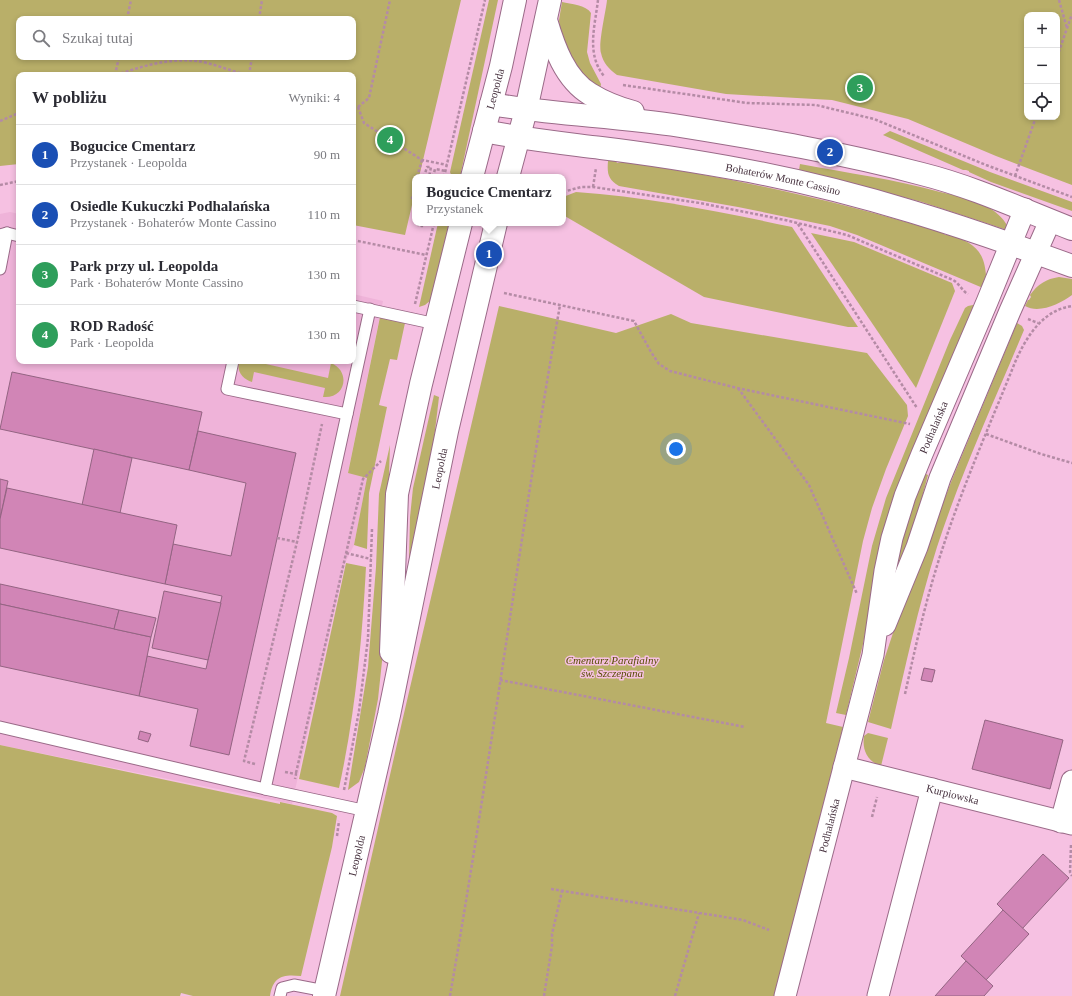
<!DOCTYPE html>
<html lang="pl">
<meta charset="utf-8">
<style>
:root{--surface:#fff;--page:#f2f2f3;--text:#2b2b33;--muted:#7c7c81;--line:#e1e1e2;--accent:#2f654b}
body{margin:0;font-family:"Times New Roman",serif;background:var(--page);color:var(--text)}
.controls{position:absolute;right:12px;top:12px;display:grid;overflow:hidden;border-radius:8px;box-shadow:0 2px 6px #0003}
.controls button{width:36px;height:36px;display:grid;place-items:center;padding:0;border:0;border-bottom:1px solid var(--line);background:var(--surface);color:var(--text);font:20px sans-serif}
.you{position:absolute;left:676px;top:449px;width:14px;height:14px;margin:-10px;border:3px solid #fff;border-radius:50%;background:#1a73e8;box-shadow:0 0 0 6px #1a73e833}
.badge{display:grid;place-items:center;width:26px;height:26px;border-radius:50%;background:var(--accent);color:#fff;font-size:13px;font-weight:700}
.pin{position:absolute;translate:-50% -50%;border:2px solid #fff;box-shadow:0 1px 4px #0006}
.popup{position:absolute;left:412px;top:174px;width:154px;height:52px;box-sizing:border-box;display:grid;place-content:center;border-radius:8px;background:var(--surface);filter:drop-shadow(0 1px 3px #0005);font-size:13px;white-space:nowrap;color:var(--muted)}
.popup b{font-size:15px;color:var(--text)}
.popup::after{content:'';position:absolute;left:50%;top:100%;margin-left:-8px;border:8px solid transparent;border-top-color:var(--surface)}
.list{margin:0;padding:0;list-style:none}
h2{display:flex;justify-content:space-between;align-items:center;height:52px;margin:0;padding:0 16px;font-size:17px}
h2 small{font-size:13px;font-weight:400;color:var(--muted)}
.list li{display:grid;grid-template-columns:26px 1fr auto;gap:12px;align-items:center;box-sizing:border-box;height:60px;padding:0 16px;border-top:1px solid var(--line)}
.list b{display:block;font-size:15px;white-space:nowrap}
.list p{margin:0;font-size:13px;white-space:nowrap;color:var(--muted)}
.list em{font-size:13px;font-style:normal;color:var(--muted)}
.icon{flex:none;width:22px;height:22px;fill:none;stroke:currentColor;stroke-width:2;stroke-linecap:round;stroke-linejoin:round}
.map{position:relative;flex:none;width:1072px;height:996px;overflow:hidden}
.search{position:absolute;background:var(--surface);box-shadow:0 2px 6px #0003;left:16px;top:16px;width:340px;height:44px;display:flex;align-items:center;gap:10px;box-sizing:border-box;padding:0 14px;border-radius:8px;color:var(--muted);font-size:15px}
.panel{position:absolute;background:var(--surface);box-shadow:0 2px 6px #0003;left:16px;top:72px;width:340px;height:292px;border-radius:8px}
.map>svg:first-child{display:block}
.built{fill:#efb3d9}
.green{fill:#b9af69;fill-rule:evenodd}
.building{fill:#d185b6;stroke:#936482}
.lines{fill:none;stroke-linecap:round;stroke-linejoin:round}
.service-casing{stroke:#9a6a88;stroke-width:13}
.minor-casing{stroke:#9a6a88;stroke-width:23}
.tertiary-casing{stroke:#9a6a88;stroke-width:24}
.path{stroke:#b48ba5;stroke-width:2.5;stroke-dasharray:3 2;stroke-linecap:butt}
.service{stroke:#fff;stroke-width:11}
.minor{stroke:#fff;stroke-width:21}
.tertiary{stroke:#fff;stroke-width:22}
.labels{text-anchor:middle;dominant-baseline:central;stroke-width:3;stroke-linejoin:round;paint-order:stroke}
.street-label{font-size:11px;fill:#47323f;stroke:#f6c1e2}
.park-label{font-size:11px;font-style:italic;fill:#564c02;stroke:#f6c1e2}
</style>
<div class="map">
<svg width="1072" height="996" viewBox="0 0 1072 996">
<rect width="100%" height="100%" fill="#f6c1e2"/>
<!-- built -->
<polygon class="built" points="10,212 19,214 19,361 353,361 353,294 383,301 348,472 367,478 354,545 345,563 292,804 0,745 0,214"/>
<!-- green -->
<g class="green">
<path d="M0,0H461L419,177H415V192L405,235L353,225V75H19V164L0,166ZM19,19H353V57H19Z"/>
<polygon points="489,0 498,0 460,177 452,177 450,172"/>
<path d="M607,0H1072V185L996,156L908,119L832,100L726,94L617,75C609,69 603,63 601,53C598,44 606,11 607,0ZM1027,15H1057V117H1027Z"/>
<path d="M562,2C571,4 586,5 591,13L587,52L590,63L601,84L600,90L577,72L560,34L559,20Z"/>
<polygon points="890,131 990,172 1072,202 1072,211 991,182 969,172 969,171 966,170 963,170 883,135"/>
<path d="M608,161H616L617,163L622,162C733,177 836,201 944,233L945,235H949C972,242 984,249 986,275L984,280L986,281L983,288L857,235L830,226L738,207L619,186C608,179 607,174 608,161Z"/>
<path d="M800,164C847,173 894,179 940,192C955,195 970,199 984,205C994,210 1003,217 1008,227L1007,230L922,202L799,170Z"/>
<path d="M576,192C649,197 721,212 792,227L858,327H848L704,297L563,215V197Z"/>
<polygon points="438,223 449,223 431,300 425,305 419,307"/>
<polygon points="811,233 854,242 952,283 955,291 916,388"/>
<path d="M1059,277L1072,279V295C1060,304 1039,314 1025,306L1028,300H1029L1031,297L1030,295C1038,284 1046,279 1059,277Z"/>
<polygon points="973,305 977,305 878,567 863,644 846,715 836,713 849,658 872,546 886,498 950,340 965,308 968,306"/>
<polygon points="499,306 616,333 671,314 691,323 867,353 907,405 908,416 886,469 872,508 863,541 826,723 843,727 774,996 340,996 402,722"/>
<polygon points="380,317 405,323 397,360 390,359 379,405 387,407 369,493 367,549 354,545 367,478 348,473"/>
<path d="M1017,323L1022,326L1024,330C994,402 961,473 937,547C918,607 905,668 891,729L868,722L884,660L895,627L953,477Z"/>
<path d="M239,361H257V362L328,378L331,363C351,371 346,399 323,397L325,388L254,372L252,382C243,379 236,371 239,361Z"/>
<polygon points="434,395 439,397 431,465 412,562 409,562 410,517 413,488"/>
<polygon points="390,445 383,652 378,699 365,767 359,782 348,790 368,667 376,567 379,494"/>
<polygon points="924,473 928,475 909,546 890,596 895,555"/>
<path d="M346,563L366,567C362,642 355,714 339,788L299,779Z"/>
<path d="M868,733L888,738L881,766C867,761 862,750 864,736Z"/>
<path d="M0,745L280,804V802L332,813L337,816L332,847L301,976C283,974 273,976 270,996H193L181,993L180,996H0Z"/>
</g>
<!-- building -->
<g class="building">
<polygon points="12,372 202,412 189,470 0,429"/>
<polygon points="198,431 296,453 229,755 190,746 198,709 139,696 147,656 206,669 208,660 222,596 165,584 173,544 231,556 246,483 189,470"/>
<polygon points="94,449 132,458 120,513 82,505"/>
<polygon points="0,479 8,481 0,519"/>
<polygon points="7,488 177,525 165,584 0,548 0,519"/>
<polygon points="0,584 119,610 114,629 0,604"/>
<polygon points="164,591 221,603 208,660 152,648"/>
<polygon points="0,604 151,637 139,696 0,666"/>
<polygon points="119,610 156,618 151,637 114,629"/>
<polygon points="924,668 935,670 932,682 921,680"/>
<polygon points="985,720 1063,740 1050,789 972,769"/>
<polygon points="140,731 151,734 148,742 138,739"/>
<polygon points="1043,854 1069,878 1022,929 997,904"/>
<polygon points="1003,910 1029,934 986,980 961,956"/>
<polygon points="966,961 993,986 984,996 935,996"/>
</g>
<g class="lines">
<defs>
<g id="service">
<polyline points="0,235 7,233 19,236"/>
<polyline points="0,269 7,233"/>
<polyline points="353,306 436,324"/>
<polyline points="233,361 227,389 347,414"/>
<polyline points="0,727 265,789"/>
<polyline points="367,811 265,789 370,309"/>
<polyline points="280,996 282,988 294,985 325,991"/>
</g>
<g id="minor">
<polyline points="885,625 917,547 940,478 1010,311 1050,221"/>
<path id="s1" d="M844,767L1072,824"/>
<polyline points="1061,822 1072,781"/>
<path id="s2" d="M785,996L873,655L885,571L892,538L905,496L922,454L987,302L1025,209"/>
<polyline points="878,996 932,789"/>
</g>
<g id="tertiary">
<path d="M546,20C554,47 565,79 590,94C603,102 618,108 633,112"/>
<path d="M491,104C553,115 617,116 680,126C761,139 843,153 922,174C974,187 1023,210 1072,229"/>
<path id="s3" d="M484,131C523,139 562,143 601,148C651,154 700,162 749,171C860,192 966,227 1072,266"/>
<path id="s4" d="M472,177L501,66L515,0"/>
<polyline points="508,177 526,110 550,0"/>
<polyline points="391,652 397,494 421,384 461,223"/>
<path id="s5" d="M324,996L389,715L447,431L496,223"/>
</g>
</defs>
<!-- service casing -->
<use href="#service" class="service-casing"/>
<!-- minor casing -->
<use href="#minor" class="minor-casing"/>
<!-- tertiary casing -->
<use href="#tertiary" class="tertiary-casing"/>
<!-- path -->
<g class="path">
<path d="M598,0C595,26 586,54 604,76"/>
<polyline points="1059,0 1067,28"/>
<polyline points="127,19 131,0"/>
<polyline points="259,19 262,0"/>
<polyline points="1057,57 1072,14"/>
<polyline points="115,75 119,57"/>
<path d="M116,75C143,66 168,58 197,61C212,63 231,71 247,75"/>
<polyline points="249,75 252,57"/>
<polyline points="623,85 747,103 816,105 874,119 986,165 1072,197"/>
<polyline points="358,107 369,98 390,0"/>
<polyline points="358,107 364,123 422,160 447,165"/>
<polyline points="0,121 19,113"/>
<polyline points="1015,176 1036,117"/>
<polyline points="417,177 422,160"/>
<polyline points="424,177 427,167 431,167 429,177"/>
<polyline points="433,177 435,169 446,171"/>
<polyline points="444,177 485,0"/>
<polyline points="0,185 19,181"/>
<polyline points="415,187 412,198 415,199"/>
<polyline points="593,187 596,168"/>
<path d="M563,192L581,187H593L700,203L785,220L847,235L953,280C959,283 962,291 968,294"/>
<polyline points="419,223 418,225 422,226 423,223"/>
<polyline points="798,224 917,408"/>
<polyline points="353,240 426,255"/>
<polyline points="504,293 634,321 651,352 659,364 670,371 737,388 910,424"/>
<polyline points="415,304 434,223"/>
<polyline points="1028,319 1038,323"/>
<polyline points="738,388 809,485 857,594"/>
<polyline points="986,434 1041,454 1072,463"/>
<polyline points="277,538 297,542"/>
<polyline points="346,553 371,559"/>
<polyline points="500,680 745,727"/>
<path d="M905,694C916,644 927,595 943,547C964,483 991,422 1016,360C1027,336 1043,310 1072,306"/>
<polyline points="255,764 244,761 297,542 322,424"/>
<polyline points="285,772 296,774 295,779"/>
<polyline points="296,773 363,479 381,461"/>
<polyline points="344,790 359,711 368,638 372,529"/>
<polyline points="872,817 877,797"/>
<polyline points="337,836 339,821"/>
<polyline points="1071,845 1070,872 1072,876"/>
<polyline points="551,889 743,920 769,930"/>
<path d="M450,996C490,766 520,535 560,305"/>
<polyline points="544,996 552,946 552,934 562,891"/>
<polyline points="675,996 699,913"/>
</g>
<!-- service -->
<use href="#service" class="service"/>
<!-- minor -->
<use href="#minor" class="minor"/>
<!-- tertiary -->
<use href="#tertiary" class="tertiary"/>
</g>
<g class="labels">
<!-- street labels -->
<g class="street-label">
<text stroke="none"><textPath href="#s4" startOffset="91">Leopolda</textPath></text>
<text stroke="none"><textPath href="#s3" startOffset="303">Bohaterów Monte Cassino</textPath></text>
<text stroke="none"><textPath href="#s2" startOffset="589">Podhalańska</textPath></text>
<text stroke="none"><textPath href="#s5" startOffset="540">Leopolda</textPath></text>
<text stroke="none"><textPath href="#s1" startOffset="112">Kurpiowska</textPath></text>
<text stroke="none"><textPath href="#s2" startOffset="176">Podhalańska</textPath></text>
<text stroke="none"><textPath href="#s5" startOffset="144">Leopolda</textPath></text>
</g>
<!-- park labels -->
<g class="park-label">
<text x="612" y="660">Cmentarz Parafialny<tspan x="612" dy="13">św. Szczepana</tspan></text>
</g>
</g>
</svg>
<div class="controls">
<button>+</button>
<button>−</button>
<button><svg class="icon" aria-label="locate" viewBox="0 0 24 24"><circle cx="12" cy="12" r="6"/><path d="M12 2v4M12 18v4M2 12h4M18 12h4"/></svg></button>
</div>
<div class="you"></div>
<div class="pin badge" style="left:489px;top:254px;background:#1a4fb4">1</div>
<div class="popup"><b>Bogucice Cmentarz</b>Przystanek</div>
<div class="pin badge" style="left:830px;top:152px;background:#1a4fb4">2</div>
<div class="pin badge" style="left:860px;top:88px;background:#2e9e5b">3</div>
<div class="pin badge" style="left:390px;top:140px;background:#2e9e5b">4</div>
<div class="search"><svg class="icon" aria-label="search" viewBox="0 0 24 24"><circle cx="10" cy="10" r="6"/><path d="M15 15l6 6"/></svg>Szukaj tutaj</div>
<section class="panel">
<h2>W pobliżu<small>Wyniki: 4</small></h2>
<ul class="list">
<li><span class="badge" style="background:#1a4fb4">1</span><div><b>Bogucice Cmentarz</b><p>Przystanek · Leopolda</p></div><em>90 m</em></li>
<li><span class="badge" style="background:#1a4fb4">2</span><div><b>Osiedle Kukuczki Podhalańska</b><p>Przystanek · Bohaterów Monte Cassino</p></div><em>110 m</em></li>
<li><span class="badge" style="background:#2e9e5b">3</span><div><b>Park przy ul. Leopolda</b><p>Park · Bohaterów Monte Cassino</p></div><em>130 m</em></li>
<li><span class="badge" style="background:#2e9e5b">4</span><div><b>ROD Radość</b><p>Park · Leopolda</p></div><em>130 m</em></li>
</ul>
</section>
</div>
